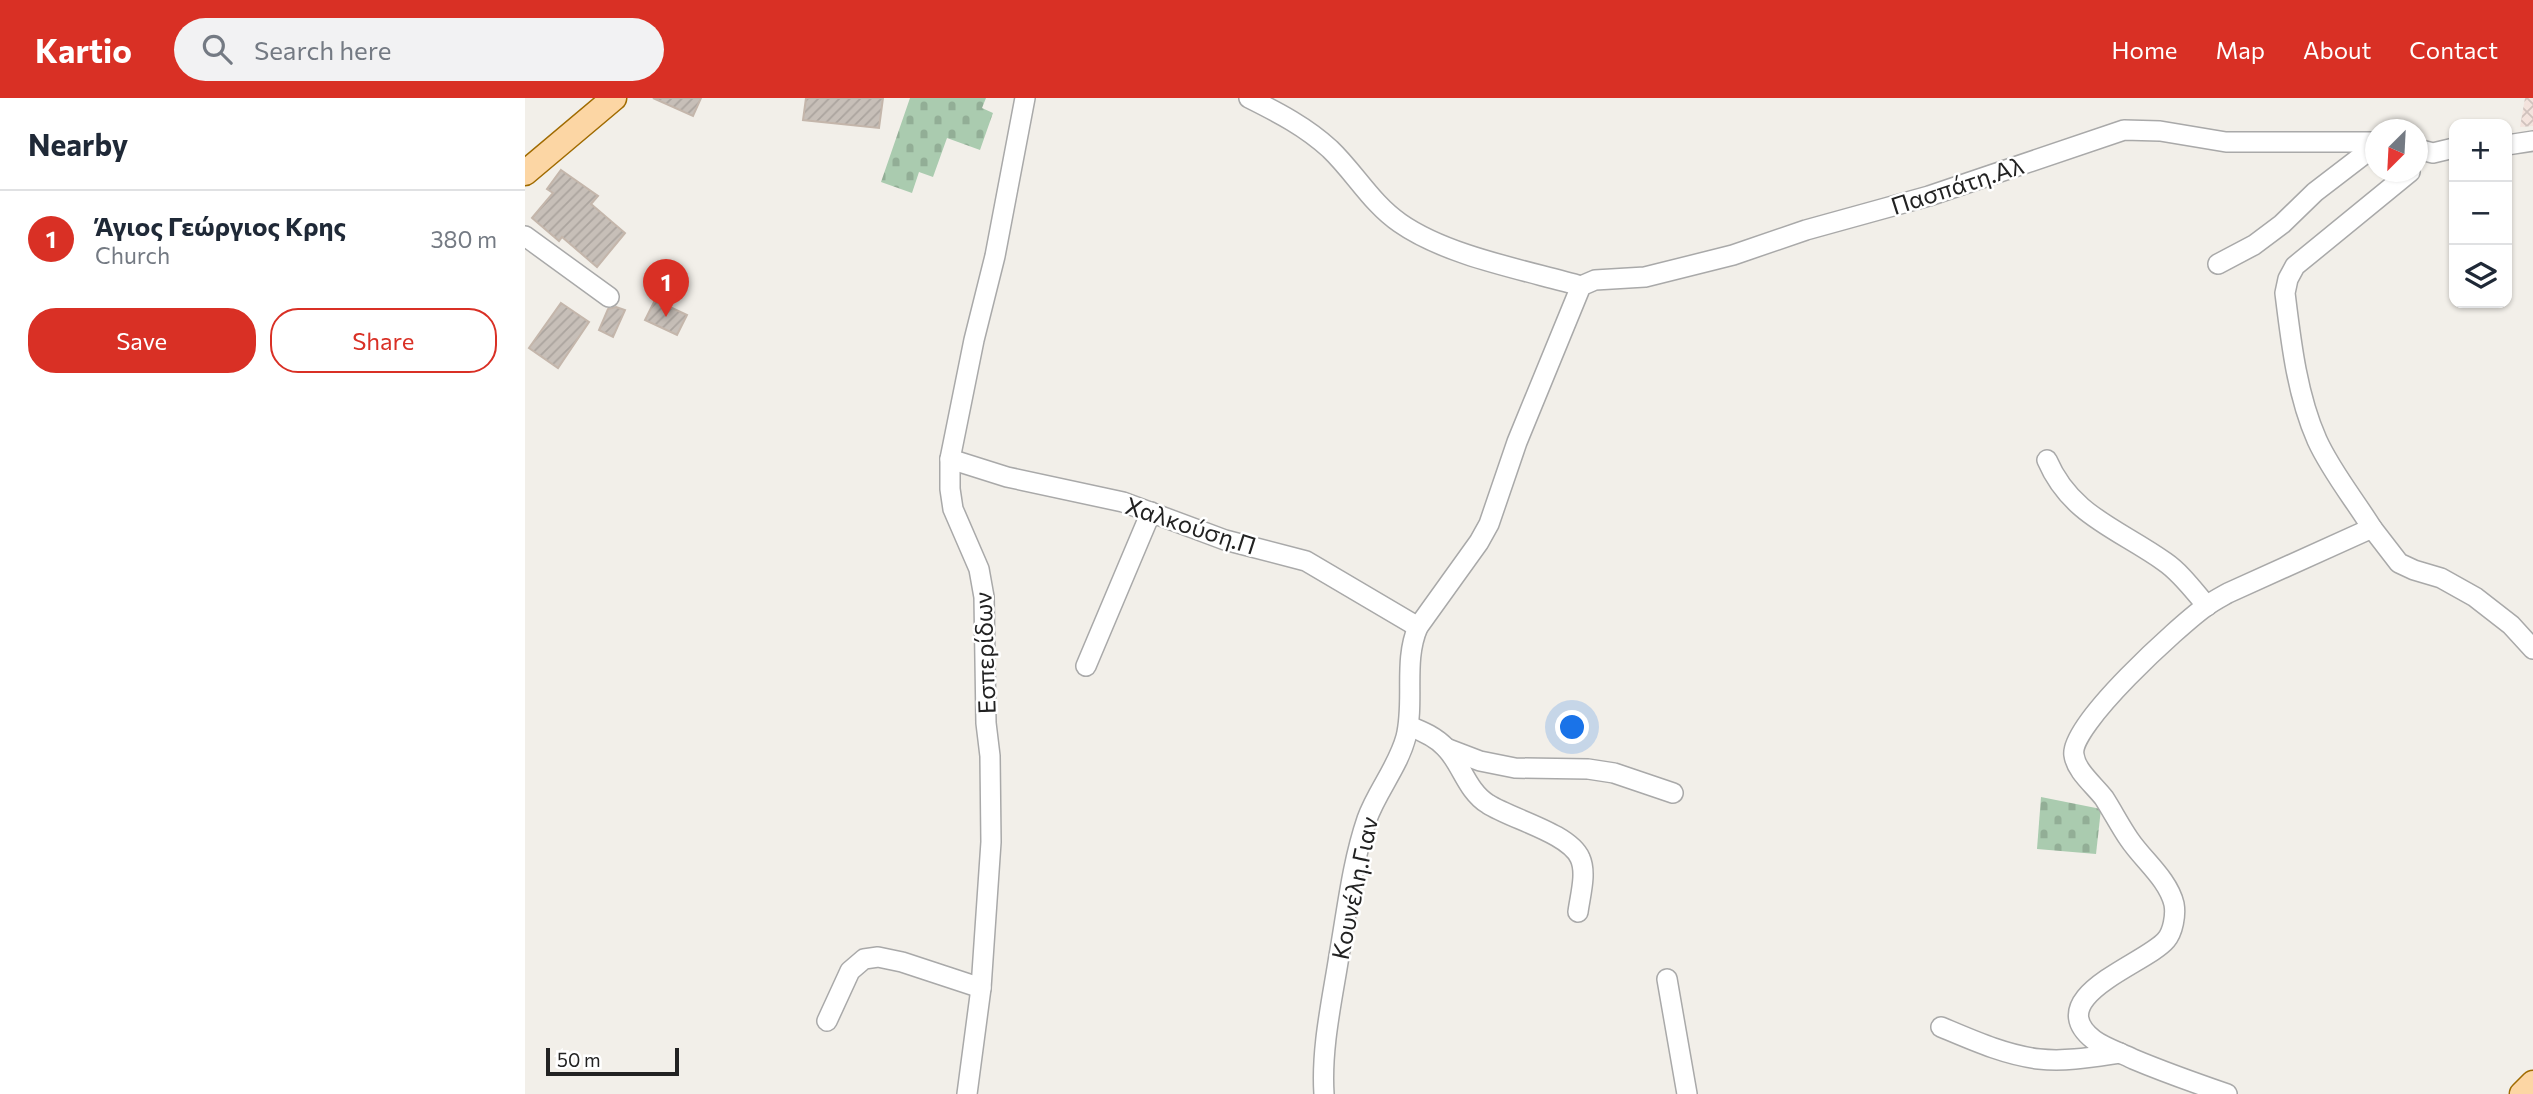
<!DOCTYPE html>
<meta charset="utf-8">
<style>
:root{--surface:#fff;--page:#f2f2f3;--text:#1f2937;--muted:#747a83;--line:#e0e1e3;--accent:#d93025}
body{margin:0;font-family:Commissioner,sans-serif;background:var(--page);color:var(--text)}
.controls{position:absolute;right:21px;top:21px;display:grid;overflow:hidden;border-radius:14px;box-shadow:0 2px 5px #0004}
.controls button{width:63px;height:63px;display:grid;place-items:center;padding:0;border:0;border-bottom:2px solid var(--line);background:var(--surface);color:var(--text);font:35px sans-serif}
.compass{position:absolute;left:1840px;top:21px;width:63px;height:63px;border-radius:50%;background:var(--surface);box-shadow:0 2px 5px #0004;rotate:204deg}
.scale{position:absolute;left:21px;bottom:18px;width:133px;box-sizing:border-box;padding-left:7px;border:4px solid #222;border-top:0;font-size:19px;line-height:24px;white-space:nowrap;color:#222;-webkit-text-stroke:5px #fff;paint-order:stroke}
.you{position:absolute;left:1048px;top:630px;width:24px;height:24px;margin:-18px;border:5px solid #fff;border-radius:50%;background:#1a73e8;box-shadow:0 0 0 10px #1a73e833}
.badge{display:grid;place-items:center;width:46px;height:46px;border-radius:50%;background:var(--accent);color:#fff;font-size:23px;font-weight:700}
.pin{position:absolute;translate:-50% -58px;filter:drop-shadow(0 2px 4px #0008)}
.pin::after{content:'';position:absolute;top:37px;width:24px;height:21px;background:inherit;clip-path:polygon(0 0,100% 0,50% 100%)}
.list{margin:0;padding:0;list-style:none}
h2{display:flex;justify-content:space-between;align-items:center;height:91px;margin:0;padding:0 28px;font-size:30px}
h2 small{font-size:23px;font-weight:400;color:var(--muted)}
.list li{display:grid;grid-template-columns:46px 1fr auto;gap:21px;align-items:center;box-sizing:border-box;height:98px;padding:0 28px;border-top:2px solid var(--line)}
.list b{display:block;font-size:26px;white-space:nowrap}
.list p{margin:0;font-size:23px;white-space:nowrap;color:var(--muted)}
.list em{font-size:23px;font-style:normal;color:var(--muted)}
.actions{display:flex;gap:14px;padding:21px 28px}
.actions a{flex:1;padding:16px 0;border:2px solid var(--accent);border-radius:28px;text-align:center;font-size:24px;color:var(--accent)}
.actions .main{background:var(--accent);color:#fff}
.icon{flex:none;width:38px;height:38px;fill:none;stroke:currentColor;stroke-width:2;stroke-linecap:round;stroke-linejoin:round}
.map{position:relative;flex:none;width:2008px;height:996px;overflow:hidden}
header{display:flex;align-items:center;gap:42px;box-sizing:border-box;height:98px;padding:0 35px;background:var(--accent);color:#fff}
header strong{font-size:33px}
nav{display:flex;gap:38px;margin-inline-start:auto;font-size:24px}
.search{width:490px;height:63px;background:var(--page);display:flex;align-items:center;gap:18px;box-sizing:border-box;padding:0 24px;border-radius:38px;color:var(--muted);font-size:26px}
main{display:flex}
aside{flex:1;background:var(--surface)}
.map>svg:first-child{display:block}
.military{fill:url(#military-cross-hatch)}
.cemetery{fill:url(#cemetery-stones)}
.building{fill:url(#building-hatch);stroke:#c4b6ab;stroke-width:2}
.lines{fill:none;stroke-linecap:round;stroke-linejoin:round}
.minor-casing{stroke:#a9a9a9;stroke-width:22}
.major-casing{stroke:#a06b00;stroke-width:27}
.minor{stroke:#fff;stroke-width:19}
.major{stroke:#fcd6a4;stroke-width:24}
.labels{text-anchor:middle;dominant-baseline:central;stroke-width:5;stroke-linejoin:round;paint-order:stroke}
.street-label{font-size:24px;fill:#222;stroke:#fff}
</style>
<header>
<strong>Kartio</strong>
<div class="search"><svg class="icon" aria-label="search" viewBox="0 0 24 24"><circle cx="10" cy="10" r="6"/><path d="M15 15l6 6"/></svg>Search here</div>
<nav><a>Home</a><a>Map</a><a>About</a><a>Contact</a></nav>
</header>
<main>
<aside>
<h2>Nearby<small></small></h2>
<ul class="list">
<li><span class="badge">1</span><div><b>Άγιος Γεώργιος Κρης</b><p>Church</p></div><em>380 m</em></li>
</ul>
<div class="actions"><a class="main">Save</a><a>Share</a></div>
</aside>
<div class="map">
<svg width="2008" height="996" viewBox="0 0 2008 996">
<defs>
<pattern id="military-cross-hatch" width="8" height="8" patternUnits="userSpaceOnUse" patternTransform="scale(1.75)"><rect width="8" height="8" fill="#f3e3dd"/><path d="M0 0l8 8M0 8l8-8" fill="none" stroke="#d0c2bd"/></pattern>
<pattern id="cemetery-stones" width="16" height="16" patternUnits="userSpaceOnUse" patternTransform="scale(1.75)"><rect width="16" height="16" fill="#aacbaf"/><path d="M2 7V4a2 2 0 0 1 4 0v3zM10 15v-3a2 2 0 0 1 4 0v3z" fill="#92ae96"/></pattern>
<pattern id="building-hatch" width="6" height="6" patternUnits="userSpaceOnUse" patternTransform="scale(1.75)"><rect width="6" height="6" fill="#c7bfb8"/><path d="M-1 1l2-2M0 6l6-6M5 7l2-2" fill="none" stroke="#aba49e"/></pattern>
</defs>
<rect width="100%" height="100%" fill="#f2efe9"/>
<!-- military -->
<polygon class="military" points="2000,0 2008,0 2008,28 1995,29"/>
<!-- cemetery -->
<g class="cemetery">
<polygon points="385,0 461,0 457,10 468,15 455,52 422,40 408,79 394,74 387,95 356,84"/>
<polygon points="1516,699 1576,711 1571,756 1512,751"/>
</g>
<!-- building -->
<g class="building">
<polygon points="128,0 176,0 168,18"/>
<polygon points="281,0 358,0 354,30 278,22"/>
<polygon points="36,72 73,98 66,106 100,135 72,169 37,139 34,143 7,120 28,95 22,91"/>
<polygon points="144,168 158,174 146,198 132,191"/>
<polygon points="130,202 162,217 152,237 120,222"/>
<polygon points="36,205 64,224 33,270 4,250"/>
<polygon points="91,209 100,212 88,239 74,232 83,211"/>
</g>
<g class="lines">
<defs>
<g id="minor">
<path d="M724,0C754,15 781,29 805,51C830,75 847,106 875,125C922,158 1000,172 1056,188"/>
<polyline points="1982,47 2008,43"/>
<polyline points="1892,51 1908,55 1929,50"/>
<polyline points="0,138 84,199"/>
<polyline points="1693,166 1729,147 1757,126 1790,94 1850,48"/>
<polyline points="425,361 482,379 598,404 700,442 781,463 893,529"/>
<path d="M1522,362C1546,418 1594,431 1640,464C1656,475 1669,493 1682,508"/>
<polyline points="1847,430 1874,465 1889,472 1916,480 1950,499 1986,527 2008,551"/>
<polyline points="561,568 626,414"/>
<path d="M884,628C897,633 911,639 921,650C937,667 942,693 963,706C986,721 1044,735 1055,760C1062,775 1055,798 1053,814"/>
<polyline points="921,650 955,663 990,670 1063,671 1089,675 1148,695"/>
<polyline points="1142,881 1162,996"/>
<polyline points="302,923 325,873 339,861 353,859 377,864 456,890"/>
<path d="M1416,929C1447,942 1480,957 1514,961C1541,964 1568,959 1595,955"/>
<polyline points="442,996 456,890 466,744 465,658 461,625 459,499 454,471 428,411 425,391 425,361 449,242 470,158 500,0"/>
<path d="M799,996C796,950 807,903 814,858C822,813 827,765 842,721C852,693 873,669 881,639C890,603 878,563 893,529L954,444L964,426L992,344L1056,188L1070,182L1120,179L1208,157L1281,132L1404,98L1599,32L1635,33L1701,44H1850"/>
<path d="M1702,996C1670,985 1639,974 1608,961C1596,955 1580,950 1569,942C1514,899 1621,866 1641,842C1648,834 1651,817 1649,806C1643,781 1618,762 1604,741C1595,728 1588,714 1579,700C1569,687 1551,673 1549,657C1543,628 1655,527 1680,509C1688,503 1696,499 1703,495L1847,430C1829,401 1806,373 1792,342C1772,297 1766,244 1760,195L1763,181L1770,168L1885,74"/>
</g>
<g id="major">
<polyline points="0,75 89,0"/>
<polyline points="1997,996 2008,985"/>
</g>
</defs>
<!-- minor casing -->
<use href="#minor" class="minor-casing"/>
<!-- major casing -->
<use href="#major" class="major-casing"/>
<!-- minor -->
<use href="#minor" class="minor"/>
<!-- major -->
<use href="#major" class="major"/>
</g>
<g class="labels">
<!-- street labels -->
<g class="street-label">
<text transform="translate(1432 87) rotate(-18)">Πασπάτη.Αλ</text>
<text transform="translate(666 427) rotate(18)">Χαλκούση.Π</text>
<text transform="translate(459 555) rotate(-92)">Εσπερίδων</text>
<text transform="translate(829 790) rotate(-78)">Κουνέλη.Γιαν</text>
</g>
</g>
</svg>
<div class="controls">
<button>+</button>
<button>−</button>
<button><svg class="icon" aria-label="layers" viewBox="0 0 24 24"><path d="M12 4l9 5-9 5-9-5zM3 14l9 5 9-5"/></svg></button>
</div>
<svg class="compass" viewBox="-18 -18 36 36"><path d="M0-13l5 13h-10z" fill="#e53935"/><path d="M0 13l5-13h-10z" fill="#747a83"/></svg>
<div class="scale">50 m</div>
<div class="you"></div>
<div class="pin badge" style="left:141px;top:219px">1</div>
</div>
</main>
